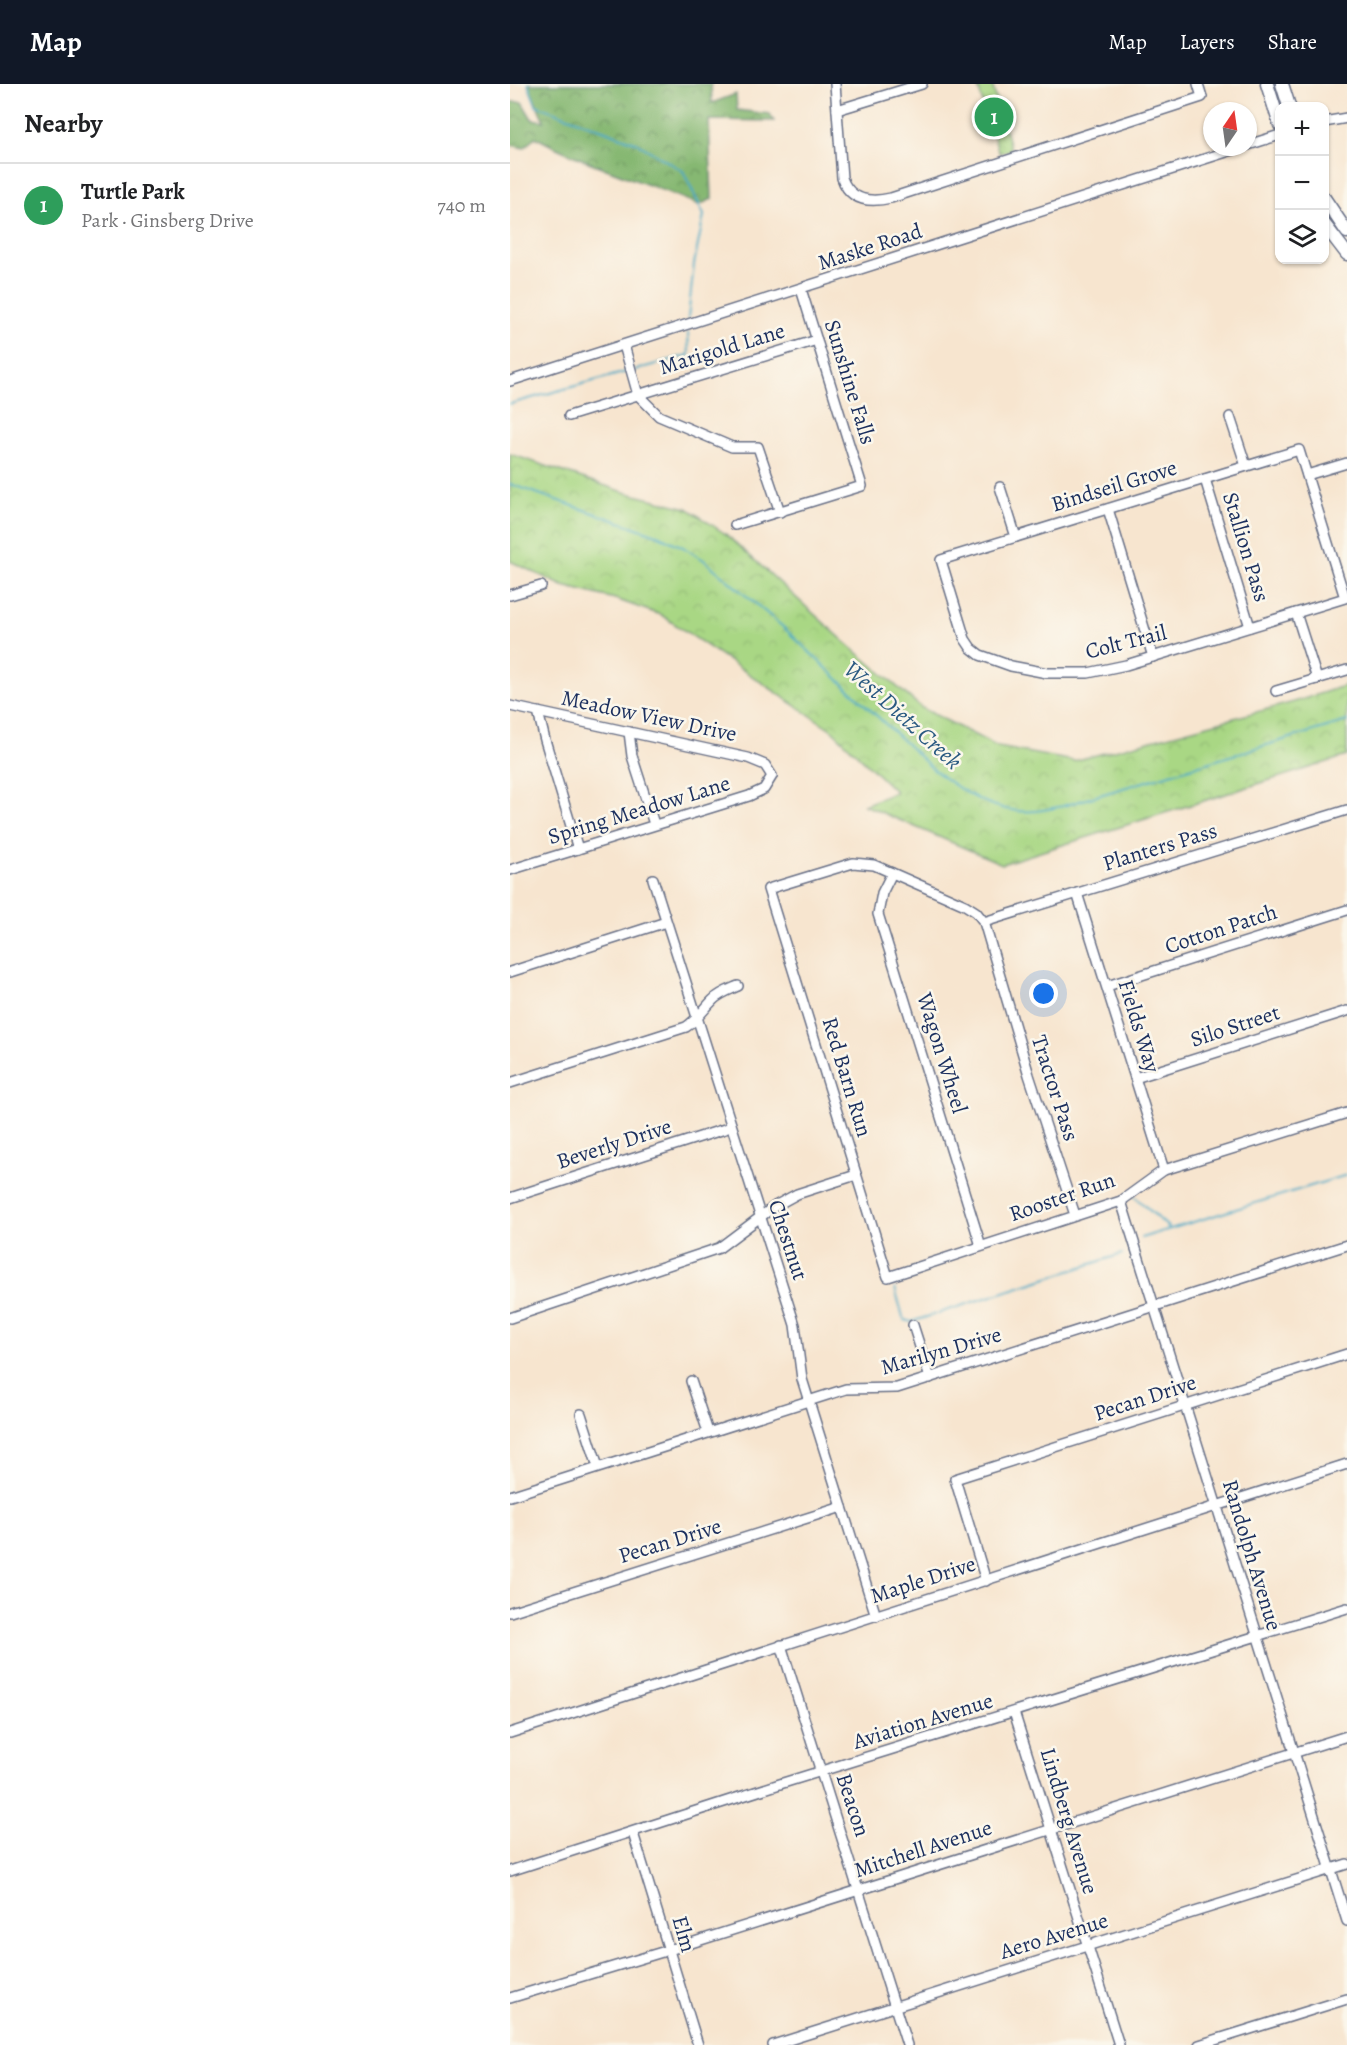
<!DOCTYPE html>
<meta charset="utf-8">
<style>
:root{--surface:#fff;--page:#f6f6f6;--text:#202124;--muted:#757577;--line:#e0e0e0;--accent:#111827}
body{margin:0;font-family:Alegreya,serif;background:var(--page);color:var(--text)}
.controls{position:absolute;right:18px;top:18px;display:grid;overflow:hidden;border-radius:12px;box-shadow:0 2px 4px #0004}
.controls button{width:54px;height:54px;display:grid;place-items:center;padding:0;border:0;border-bottom:2px solid var(--line);background:var(--surface);color:var(--text);font:30px sans-serif}
.compass{position:absolute;left:693px;top:18px;width:54px;height:54px;border-radius:50%;background:var(--surface);box-shadow:0 2px 4px #0004;rotate:13deg}
.you{position:absolute;left:534px;top:910px;width:21px;height:21px;margin:-15px;border:4px solid #fff;border-radius:50%;background:#1a73e8;box-shadow:0 0 0 9px #1a73e833}
.badge{display:grid;place-items:center;width:39px;height:39px;border-radius:50%;background:var(--accent);color:#fff;font-size:20px;font-weight:700}
.pin{position:absolute;translate:-50% -50%;border:3px solid #fff;box-shadow:0 2px 6px #0006}
.list{margin:0;padding:0;list-style:none}
h2{display:flex;justify-content:space-between;align-items:center;height:78px;margin:0;padding:0 24px;font-size:26px}
h2 small{font-size:20px;font-weight:400;color:var(--muted)}
.list li{display:grid;grid-template-columns:39px 1fr auto;gap:18px;align-items:center;box-sizing:border-box;height:84px;padding:0 24px;border-top:2px solid var(--line)}
.list b{display:block;font-size:22px;white-space:nowrap}
.list p{margin:0;font-size:20px;white-space:nowrap;color:var(--muted)}
.list em{font-size:20px;font-style:normal;color:var(--muted)}
.icon{flex:none;width:33px;height:33px;fill:none;stroke:currentColor;stroke-width:2;stroke-linecap:round;stroke-linejoin:round}
.map{position:relative;flex:none;width:837px;height:1961px;overflow:hidden}
header{display:flex;align-items:center;gap:36px;box-sizing:border-box;height:84px;padding:0 30px;background:var(--accent);color:#fff}
header strong{font-size:28px}
nav{display:flex;gap:33px;margin-inline-start:auto;font-size:21px}
main{display:flex}
aside{flex:1;background:var(--surface)}
.map>svg:first-child{display:block}
.forest{fill:url(#forest-crowns);stroke:#507468;stroke-width:1.5}
.park{fill:url(#park-crowns);stroke:#628371;stroke-width:1.5}
.lines{fill:none;stroke-linecap:round;stroke-linejoin:round}
.stream{stroke:#47a9c6;stroke-width:2}
.minor-casing{stroke:#686f86;stroke-width:12}
.major-casing{stroke:#686f86;stroke-width:15}
.minor{stroke:#fff;stroke-width:9}
.major{stroke:#fff;stroke-width:12}
.labels{text-anchor:middle;dominant-baseline:central;stroke-width:5;stroke-linejoin:round;paint-order:stroke}
.street-label{font-size:22px;fill:#1b2f5e;stroke:#fbf7ec}
.water-label{font-size:24px;font-style:italic;fill:#2a5a82;stroke:#fbf7ec}
</style>
<header>
<strong>Map</strong>
<nav><a>Map</a><a>Layers</a><a>Share</a></nav>
</header>
<main>
<aside>
<h2>Nearby<small></small></h2>
<ul class="list">
<li><span class="badge" style="background:#2e9e5b">1</span><div><b>Turtle Park</b><p>Park · Ginsberg Drive</p></div><em>740 m</em></li>
</ul>
</aside>
<div class="map">
<svg width="837" height="1961" viewBox="0 0 837 1961">
<defs>
<pattern id="forest-crowns" width="20" height="18" patternUnits="userSpaceOnUse" patternTransform="scale(1.5)"><rect width="20" height="18" fill="#86b872"/><path d="M2 6a3 3 0 1 1 6 0M12 15a3 3 0 1 1 6 0" fill="none" stroke="#6d9661"/></pattern>
<pattern id="park-crowns" width="20" height="18" patternUnits="userSpaceOnUse" patternTransform="scale(1.5)"><rect width="20" height="18" fill="#a9d784"/><path d="M2 6a3 3 0 1 1 6 0M12 15a3 3 0 1 1 6 0" fill="none" stroke="#91b974"/></pattern>
</defs>
<rect width="100%" height="100%" fill="#fbf7ec"/>
<filter id="ink" filterUnits="userSpaceOnUse"><feTurbulence type="fractalNoise" baseFrequency=".0167" numOctaves="2"/><feDisplacementMap in="SourceGraphic" scale="12" xChannelSelector="R" yChannelSelector="G"/><feConvolveMatrix kernelMatrix="1 2 1 2 8 2 1 2 1" color-interpolation-filters="sRGB"/></filter>
<filter id="wash" filterUnits="userSpaceOnUse"><feTurbulence type="fractalNoise" baseFrequency=".008" numOctaves="4" result="noise"/><feDisplacementMap in="SourceGraphic" scale="24" xChannelSelector="R" yChannelSelector="G"/><feGaussianBlur stdDeviation="1.35" result="paint"/><feColorMatrix in="noise" values="0 0 0 0 0 0 0 0 0 0 0 0 0 0 0 0 0 1.4 0 .05"/><feComposite in="paint" operator="in"/></filter>
<g filter="url(#wash)">
<rect width="100%" height="100%" fill="#f7e5cf"/>
<!-- forest -->
<path class="forest" d="M18,0H201L202,19L226,10L227,26L260,30L264,37L199,36L202,115L189,121C135,98 77,81 25,53L14,64L0,61V18H12L22,35L34,37Z"/>
<!-- park -->
<g class="park">
<polygon points="467,0 482,0 501,66 489,69"/>
<polygon points="0,370 117,409 177,424 217,451 335,558 412,624 488,663 564,677 784,618 837,601 837,672 492,780 354,721 386,708 322,646 151,531 105,515 53,502 0,477"/>
</g>
<g class="lines">
<!-- stream -->
<g class="stream">
<polyline points="18,0 26,21 125,58 173,87 194,131 184,180 178,234"/>
<polyline points="125,286 179,271 178,249"/>
<polyline points="0,320 120,287"/>
<path d="M0,400L147,451L173,463L194,476L273,543L424,686C453,709 488,731 526,727C535,726 544,724 553,722L837,637"/>
<polyline points="624,1112 659,1144"/>
<polyline points="631,1154 837,1091"/>
<polyline points="385,1204 393,1233 395,1236 401,1238 612,1170"/>
</g>
</g>
</g>
<g filter="url(#ink)">
<g class="lines">
<defs>
<g id="minor">
<path d="M325,0L332,94C340,117 360,119 381,114L692,13L688,0"/>
<polyline points="327,26 412,0"/>
<polyline points="814,38 837,34"/>
<polyline points="738,61 770,51"/>
<polyline points="114,261 128,311 149,332 222,363 248,363 270,428"/>
<polyline points="0,297 732,63"/>
<polyline points="59,332 307,256"/>
<polyline points="720,333 736,382"/>
<polygon points="789,366 835,514 616,581 578,589 537,589 501,582 470,571 461,564 455,555 431,476"/>
<polyline points="797,391 837,379"/>
<polyline points="695,395 740,543"/>
<polyline points="490,403 506,453"/>
<polyline points="598,425 643,573"/>
<polyline points="225,441 352,402 291,205"/>
<polyline points="0,511 31,502"/>
<polyline points="786,529 807,595"/>
<polyline points="766,607 837,586"/>
<polyline points="0,622 238,674 255,681 262,692 254,705 239,712 0,786"/>
<polyline points="28,628 35,656 68,765"/>
<polyline points="119,648 122,672 144,740"/>
<polyline points="382,789 372,809 368,830 471,1162"/>
<polyline points="143,795 285,1241 292,1295 366,1532"/>
<polyline points="567,809 654,1086"/>
<polyline points="474,838 837,726"/>
<polyline points="0,888 156,838"/>
<polyline points="597,902 837,826"/>
<polyline points="625,994 837,927"/>
<path d="M0,999L176,943C187,936 194,925 203,916C210,909 219,906 228,902"/>
<polyline points="0,1114 221,1043"/>
<polyline points="611,1117 837,1837"/>
<polyline points="565,1131 519,991 474,838 466,828 455,821 364,781 343,779 258,805 378,1193 611,1117 654,1086 837,1029"/>
<polyline points="0,1234 209,1164 265,1122 287,1110 346,1091"/>
<polyline points="403,1241 420,1294"/>
<polyline points="181,1297 198,1348"/>
<polyline points="71,1330 88,1383"/>
<polyline points="0,1412 336,1305 387,1304 837,1161"/>
<polyline points="476,1497 445,1395 837,1270"/>
<polyline points="0,1528 332,1423"/>
<polyline points="271,1561 397,1961"/>
<polyline points="504,1628 609,1961"/>
<polyline points="0,1649 837,1380"/>
<polyline points="123,1749 188,1961"/>
<polyline points="0,1787 273,1699 837,1524"/>
<polyline points="0,1914 159,1866 837,1652"/>
<polyline points="263,1961 837,1780"/>
<polyline points="689,1961 837,1915"/>
</g>
<g id="major">
<polyline points="757,0 770,41"/>
<polyline points="772,0 779,22"/>
<polyline points="814,114 837,148"/>
<polyline points="814,140 837,170"/>
</g>
</defs>
<!-- minor casing -->
<use href="#minor" class="minor-casing"/>
<!-- major casing -->
<use href="#major" class="major-casing"/>
<!-- minor -->
<use href="#minor" class="minor"/>
<!-- major -->
<use href="#major" class="major"/>
</g>
</g>
<g class="labels">
<!-- street labels -->
<g class="street-label">
<text transform="translate(360 163) rotate(-18)">Maske Road</text>
<text transform="translate(212 265) rotate(-17)">Marigold Lane</text>
<text transform="translate(340 298) rotate(73)">Sunshine Falls</text>
<text transform="translate(604 402) rotate(-17)">Bindseil Grove</text>
<text transform="translate(736 463) rotate(73)">Stallion Pass</text>
<text transform="translate(616 558) rotate(-14)">Colt Trail</text>
<text transform="translate(139 632) rotate(12)">Meadow View Drive</text>
<text transform="translate(129 726) rotate(-17)">Spring Meadow Lane</text>
<text transform="translate(650 763) rotate(-17)">Planters Pass</text>
<text transform="translate(711 845) rotate(-18)">Cotton Patch</text>
<text transform="translate(629 942) rotate(73)">Fields Way</text>
<text transform="translate(725 942) rotate(-18)">Silo Street</text>
<text transform="translate(432 969) rotate(73)">Wagon Wheel</text>
<text transform="translate(337 993) rotate(73)">Red Barn Run</text>
<text transform="translate(545 1004) rotate(72)">Tractor Pass</text>
<text transform="translate(104 1060) rotate(-18)">Beverly Drive</text>
<text transform="translate(552 1113) rotate(-19)">Rooster Run</text>
<text transform="translate(278 1156) rotate(72)">Chestnut</text>
<text transform="translate(431 1267) rotate(-16)">Marilyn Drive</text>
<text transform="translate(635 1314) rotate(-18)">Pecan Drive</text>
<text transform="translate(160 1457) rotate(-17)">Pecan Drive</text>
<text transform="translate(742 1471) rotate(73)">Randolph Avenue</text>
<text transform="translate(413 1496) rotate(-18)">Maple Drive</text>
<text transform="translate(413 1637) rotate(-17)">Aviation Avenue</text>
<text transform="translate(343 1721) rotate(72)">Beacon</text>
<text transform="translate(559 1737) rotate(73)">Lindberg Avenue</text>
<text transform="translate(413 1765) rotate(-18)">Mitchell Avenue</text>
<text transform="translate(174 1850) rotate(74)">Elm</text>
<text transform="translate(544 1852) rotate(-17)">Aero Avenue</text>
</g>
<!-- water labels -->
<g class="water-label">
<text transform="translate(393 631) rotate(42)">West Dietz Creek</text>
</g>
</g>
</svg>
<div class="controls">
<button>+</button>
<button>−</button>
<button><svg class="icon" aria-label="layers" viewBox="0 0 24 24"><path d="M12 4l9 5-9 5-9-5zM3 14l9 5 9-5"/></svg></button>
</div>
<svg class="compass" viewBox="-18 -18 36 36"><path d="M0-13l5 13h-10z" fill="#e53935"/><path d="M0 13l5-13h-10z" fill="#757577"/></svg>
<div class="you"></div>
<div class="pin badge" style="left:484px;top:33px;background:#2e9e5b">1</div>
</div>
</main>
